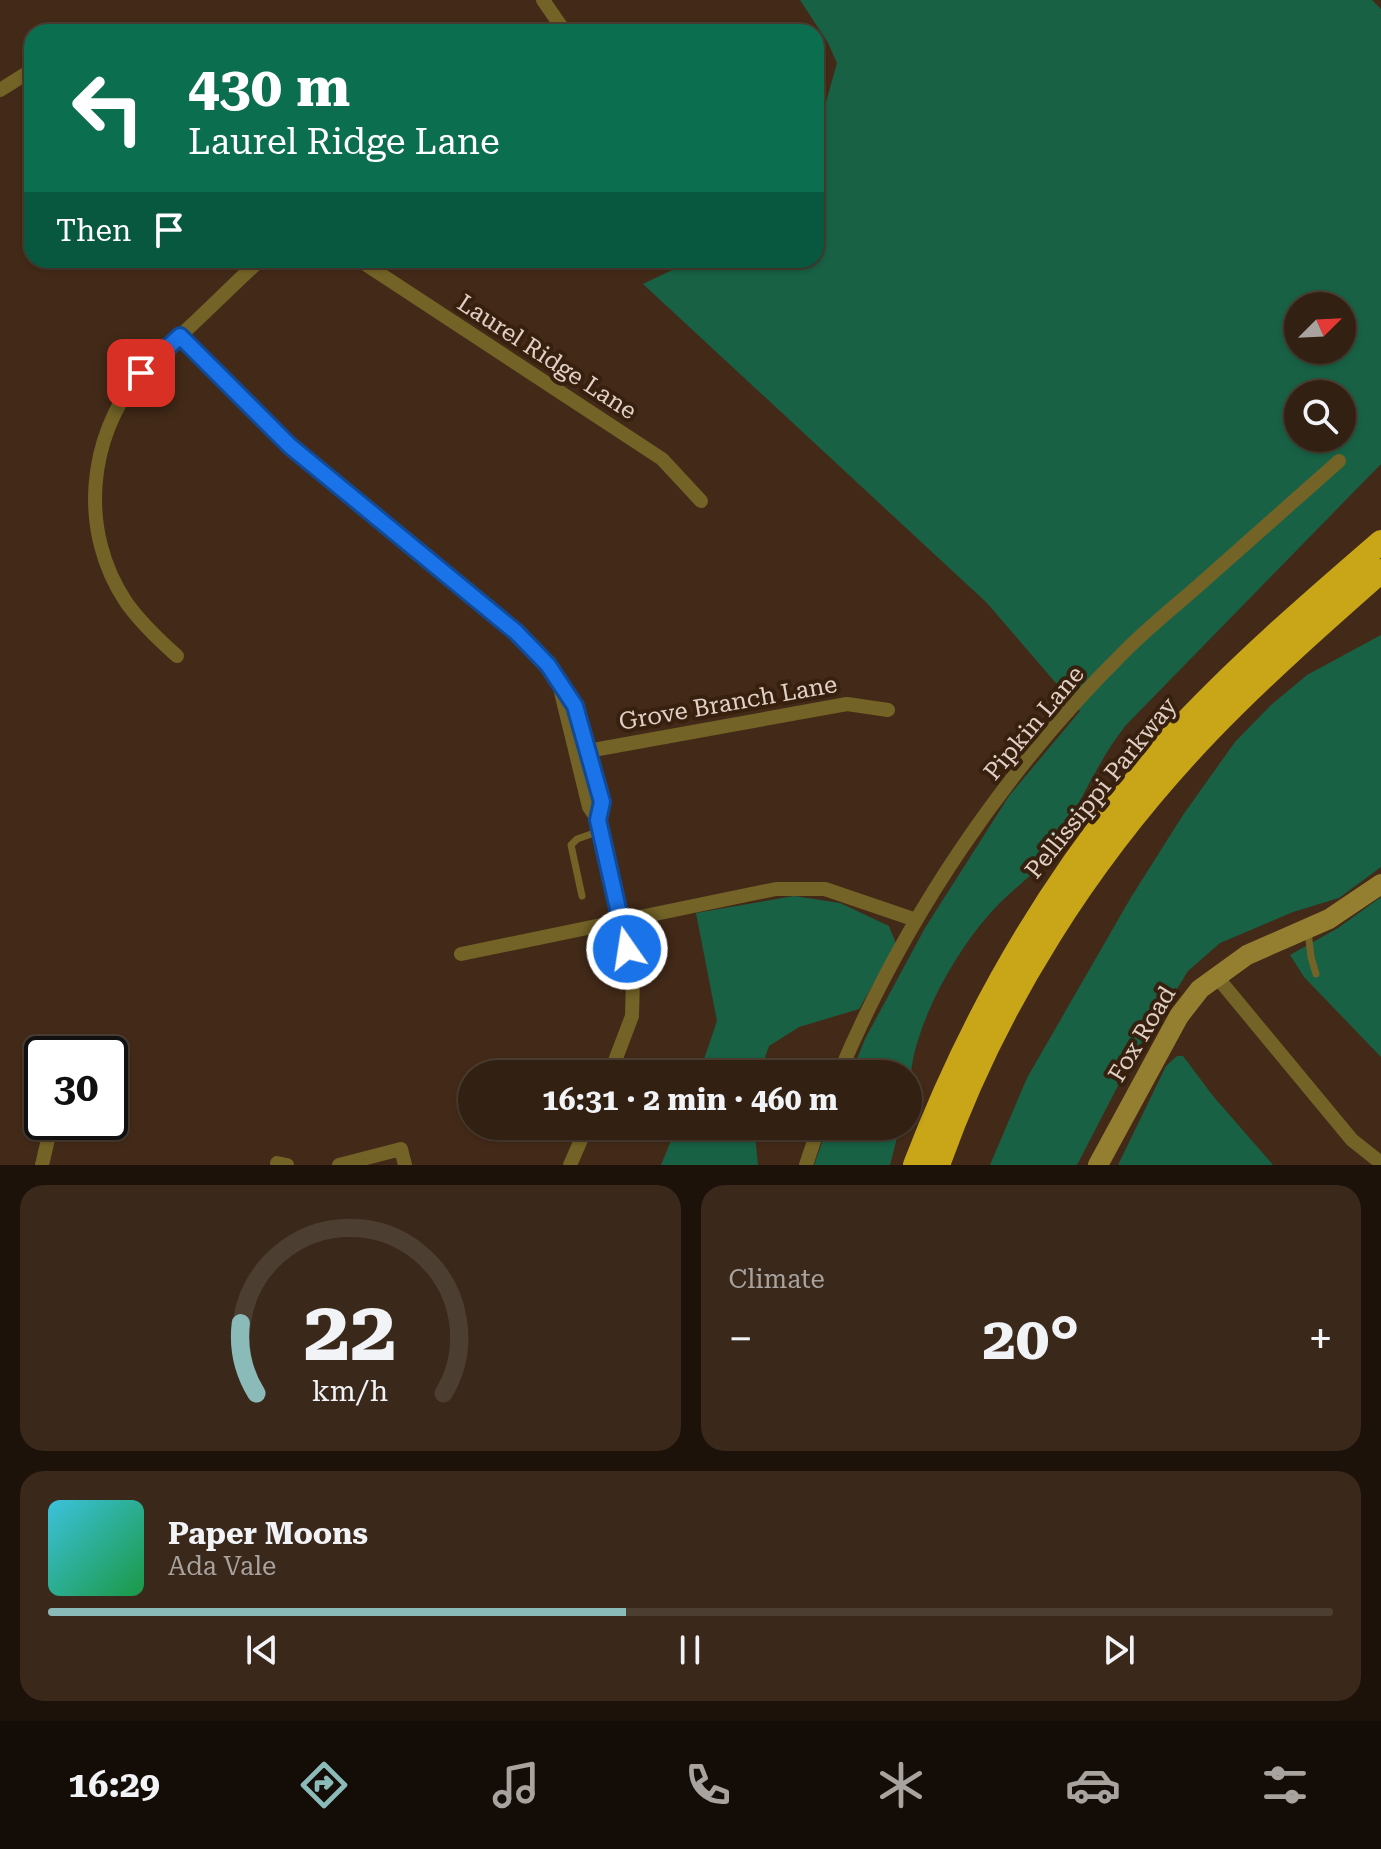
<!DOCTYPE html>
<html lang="en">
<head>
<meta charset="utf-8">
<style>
	:root { --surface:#322012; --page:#3a281b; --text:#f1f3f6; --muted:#a8a39f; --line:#4d3e32; --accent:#8bbbb9 }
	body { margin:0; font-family:"Roboto Serif",serif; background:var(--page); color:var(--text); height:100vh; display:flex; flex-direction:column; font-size:30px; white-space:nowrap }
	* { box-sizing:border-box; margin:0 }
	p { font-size:26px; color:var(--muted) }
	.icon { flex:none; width:44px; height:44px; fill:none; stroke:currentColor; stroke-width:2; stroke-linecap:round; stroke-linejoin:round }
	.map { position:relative; height:1165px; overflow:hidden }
	.panel { display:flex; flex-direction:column; gap:20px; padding:20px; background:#1c120a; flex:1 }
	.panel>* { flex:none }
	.hud { position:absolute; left:24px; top:24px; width:800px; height:244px; border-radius:24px; box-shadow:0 2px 6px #0004,0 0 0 2px var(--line); background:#0b6e4f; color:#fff; overflow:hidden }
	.needle { width:52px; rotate:66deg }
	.tools { position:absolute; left:1284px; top:292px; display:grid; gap:16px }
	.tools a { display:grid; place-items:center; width:72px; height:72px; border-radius:50%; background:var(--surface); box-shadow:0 2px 6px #0004,0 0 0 2px var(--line); font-size:40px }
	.speed { position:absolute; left:24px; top:1036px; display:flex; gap:16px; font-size:40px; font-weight:700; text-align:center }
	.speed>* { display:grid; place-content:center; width:104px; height:104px; border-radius:50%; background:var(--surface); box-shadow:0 2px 6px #0004,0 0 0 2px var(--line); line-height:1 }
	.speed .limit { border:4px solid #111; border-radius:12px; background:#fff; color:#111 }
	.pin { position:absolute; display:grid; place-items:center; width:68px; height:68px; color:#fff; margin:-34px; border-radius:16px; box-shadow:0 4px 12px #0006 }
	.me { position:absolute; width:88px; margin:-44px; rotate:347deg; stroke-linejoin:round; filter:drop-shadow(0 0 6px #0008) }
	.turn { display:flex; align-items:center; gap:28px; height:168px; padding:0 32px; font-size:36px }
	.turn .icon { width:104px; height:104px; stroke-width:2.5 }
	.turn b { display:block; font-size:56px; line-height:68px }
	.then { display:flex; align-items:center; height:76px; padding:0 32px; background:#0003; gap:16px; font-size:30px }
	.big { font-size:60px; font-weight:700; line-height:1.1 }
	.panel .card { flex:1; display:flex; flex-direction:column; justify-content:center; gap:12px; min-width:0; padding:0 28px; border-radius:24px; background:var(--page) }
	.panel .dial { align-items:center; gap:0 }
	.dial svg { height:208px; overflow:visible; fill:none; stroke:var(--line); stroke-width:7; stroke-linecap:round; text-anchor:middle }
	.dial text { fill:var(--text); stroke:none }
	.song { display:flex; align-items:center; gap:24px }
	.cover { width:96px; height:96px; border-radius:12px; background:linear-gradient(135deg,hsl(190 70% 55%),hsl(140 70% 35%)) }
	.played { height:8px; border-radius:4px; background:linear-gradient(90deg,var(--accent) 45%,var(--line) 45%) }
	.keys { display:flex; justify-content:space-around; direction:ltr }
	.heat { display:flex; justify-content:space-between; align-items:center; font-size:44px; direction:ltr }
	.panel .tiles { flex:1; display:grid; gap:20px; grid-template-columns:1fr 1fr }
	.card:last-child { grid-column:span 2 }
	.trip { position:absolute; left:458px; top:1060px; width:464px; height:80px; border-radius:40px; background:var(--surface); box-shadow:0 2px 6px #0004,0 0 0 2px var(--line); font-weight:700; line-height:80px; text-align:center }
	.tabs { display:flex; height:128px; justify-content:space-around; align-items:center; background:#140d07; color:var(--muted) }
	.tabs .icon { width:56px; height:56px }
	.tabs .current { color:var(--accent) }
	.tabs b { font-size:36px; color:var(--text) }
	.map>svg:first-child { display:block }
	.green { fill:#186145; fill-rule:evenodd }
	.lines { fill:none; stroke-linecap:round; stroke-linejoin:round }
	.lane { stroke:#736326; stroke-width:7 }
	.street { stroke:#736326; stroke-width:14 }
	.secondary { stroke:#947f31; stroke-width:20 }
	.highway { stroke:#c8a617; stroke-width:24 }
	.route-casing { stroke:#114b97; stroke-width:20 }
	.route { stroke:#1a73e8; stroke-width:14 }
	.labels { text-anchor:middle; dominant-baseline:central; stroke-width:8; stroke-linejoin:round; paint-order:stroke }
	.street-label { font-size:24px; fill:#e1d0c6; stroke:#38200e }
</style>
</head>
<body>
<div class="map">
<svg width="1381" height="1165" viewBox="0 0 1381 1165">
	<rect width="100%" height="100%" fill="#432a18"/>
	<path class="green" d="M800,0H1372L1381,9V464L1126,725C1094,765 1077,814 1048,855C1033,876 1013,889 996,907C960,945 927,1003 914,1054C911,1068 910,1083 908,1097V1074H851L865,1039L925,928L1009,796L1080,711L987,603L643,284L693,260H816V125L822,116L837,63L828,43ZM1298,306H1342V350H1298ZM1298,394H1342V438H1298Z
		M1381,635V867L1339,898L1293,912L1220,943L1188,971L1123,1076L1077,1165H990L1027,1078L1130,899L1183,815L1235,742L1271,705L1307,675Z
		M794,896L840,903L889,926L896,944L859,1009L799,1027L769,1046L759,1074H699L717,1021L696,913Z
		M1381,897V1057L1304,977L1290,955L1338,928Z
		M1177,1056H1183L1213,1096L1273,1165H1118L1166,1066Z
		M677,1126H754L758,1165H661Z
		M828,1126H900L890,1165H814Z"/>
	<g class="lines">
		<path class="lane" d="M582,896L571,845L577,839L600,831
			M1308,931L1311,957L1316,974"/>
		<path class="street" d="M543,0L565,32
			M0,90L32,70
			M359,260L662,459L701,501
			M180,336L290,446L516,632L548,665L575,706L602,802L598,820
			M177,656C159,640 140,622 126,602C79,532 87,438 140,374C151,360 167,349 180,336C207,311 233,285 260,260
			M561,692L589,807L598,820L633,978L632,1016L610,1074
			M582,752L847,704L888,710
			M461,954L776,889H825L916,920
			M1217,977L1352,1140L1381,1163
			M839,1074C905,917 1005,769 1126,650C1149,627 1174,607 1198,586C1245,544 1292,503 1339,461
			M277,1163L287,1165
			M42,1165L52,1122
			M339,1165L401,1149L405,1165
			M570,1165L587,1126
			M806,1165L819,1126"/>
		<path class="secondary" d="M1098,1165L1179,1016L1200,989L1247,955L1329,919L1381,884"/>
		<path class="highway" d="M915,1165C967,1029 1036,905 1127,792C1141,775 1154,757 1169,740C1234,669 1308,605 1381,542
			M938,1165C995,1004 1090,855 1208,732C1263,675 1322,623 1381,571"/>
	</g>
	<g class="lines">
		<g class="route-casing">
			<path id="route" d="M141,373L180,336L290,446L516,632L548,665L575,706L602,802L598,820L627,949"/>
		</g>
		<use href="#route" class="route"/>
	</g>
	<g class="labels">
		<g class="street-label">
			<text transform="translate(547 357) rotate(33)">Laurel Ridge Lane</text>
			<text transform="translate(728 703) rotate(-10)">Grove Branch Lane</text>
			<text transform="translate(1034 723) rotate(-50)">Pipkin Lane</text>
			<text transform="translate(1101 788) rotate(-51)">Pellissippi Parkway</text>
			<text transform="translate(1142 1034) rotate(-59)">Fox Road</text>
		</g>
	</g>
</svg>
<div class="tools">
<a><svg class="needle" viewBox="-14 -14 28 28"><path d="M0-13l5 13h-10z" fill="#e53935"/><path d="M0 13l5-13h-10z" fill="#a8a39f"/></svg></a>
<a><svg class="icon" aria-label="search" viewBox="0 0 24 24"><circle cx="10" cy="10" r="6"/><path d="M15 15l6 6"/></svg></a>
</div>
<div class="speed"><div class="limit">30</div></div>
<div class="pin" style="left:141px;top:373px;background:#d93025"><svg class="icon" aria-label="arrive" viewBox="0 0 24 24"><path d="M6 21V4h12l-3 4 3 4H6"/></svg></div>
<svg class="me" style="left:627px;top:949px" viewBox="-20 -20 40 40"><circle r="17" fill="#1a73e8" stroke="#fff" stroke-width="3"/><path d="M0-11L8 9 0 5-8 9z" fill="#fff"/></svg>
<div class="trip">16:31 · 2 min · 460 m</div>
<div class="hud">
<div class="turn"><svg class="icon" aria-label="left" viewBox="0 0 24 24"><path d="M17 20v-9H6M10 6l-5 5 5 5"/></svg><div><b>430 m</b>Laurel Ridge Lane</div></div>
<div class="then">Then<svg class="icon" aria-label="arrive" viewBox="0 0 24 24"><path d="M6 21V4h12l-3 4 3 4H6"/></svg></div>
</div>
</div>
<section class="panel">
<div class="tiles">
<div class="card dial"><svg viewBox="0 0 100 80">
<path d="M14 69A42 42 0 1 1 86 69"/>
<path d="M14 69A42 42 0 0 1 8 42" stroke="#8bbbb9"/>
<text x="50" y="56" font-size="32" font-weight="700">22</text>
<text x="50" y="72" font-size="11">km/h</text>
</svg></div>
<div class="card"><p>Climate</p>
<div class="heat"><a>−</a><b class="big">20°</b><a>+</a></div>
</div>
<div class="card">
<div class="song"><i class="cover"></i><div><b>Paper Moons</b><p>Ada Vale</p></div></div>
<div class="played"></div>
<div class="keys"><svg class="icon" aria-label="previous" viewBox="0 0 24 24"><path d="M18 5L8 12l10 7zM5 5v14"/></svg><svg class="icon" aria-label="pause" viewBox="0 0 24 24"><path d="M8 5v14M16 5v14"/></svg><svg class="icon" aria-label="next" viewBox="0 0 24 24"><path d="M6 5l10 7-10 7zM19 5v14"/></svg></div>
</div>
</div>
</section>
<nav class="tabs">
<b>16:29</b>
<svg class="icon current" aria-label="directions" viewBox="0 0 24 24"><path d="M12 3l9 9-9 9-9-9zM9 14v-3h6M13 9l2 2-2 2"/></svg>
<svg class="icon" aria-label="music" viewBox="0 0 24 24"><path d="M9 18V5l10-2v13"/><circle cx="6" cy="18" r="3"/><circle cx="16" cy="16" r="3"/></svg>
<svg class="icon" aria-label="phone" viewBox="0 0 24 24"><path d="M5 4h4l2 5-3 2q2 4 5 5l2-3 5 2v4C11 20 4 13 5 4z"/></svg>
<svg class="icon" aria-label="climate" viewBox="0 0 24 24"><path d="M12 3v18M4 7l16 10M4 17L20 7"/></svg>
<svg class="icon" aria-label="car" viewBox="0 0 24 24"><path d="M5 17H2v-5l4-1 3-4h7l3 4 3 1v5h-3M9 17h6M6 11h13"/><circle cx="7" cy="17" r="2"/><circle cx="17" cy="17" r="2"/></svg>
<svg class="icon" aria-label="filters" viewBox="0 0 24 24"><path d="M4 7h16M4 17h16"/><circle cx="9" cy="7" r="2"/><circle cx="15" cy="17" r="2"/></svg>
</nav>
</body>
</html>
